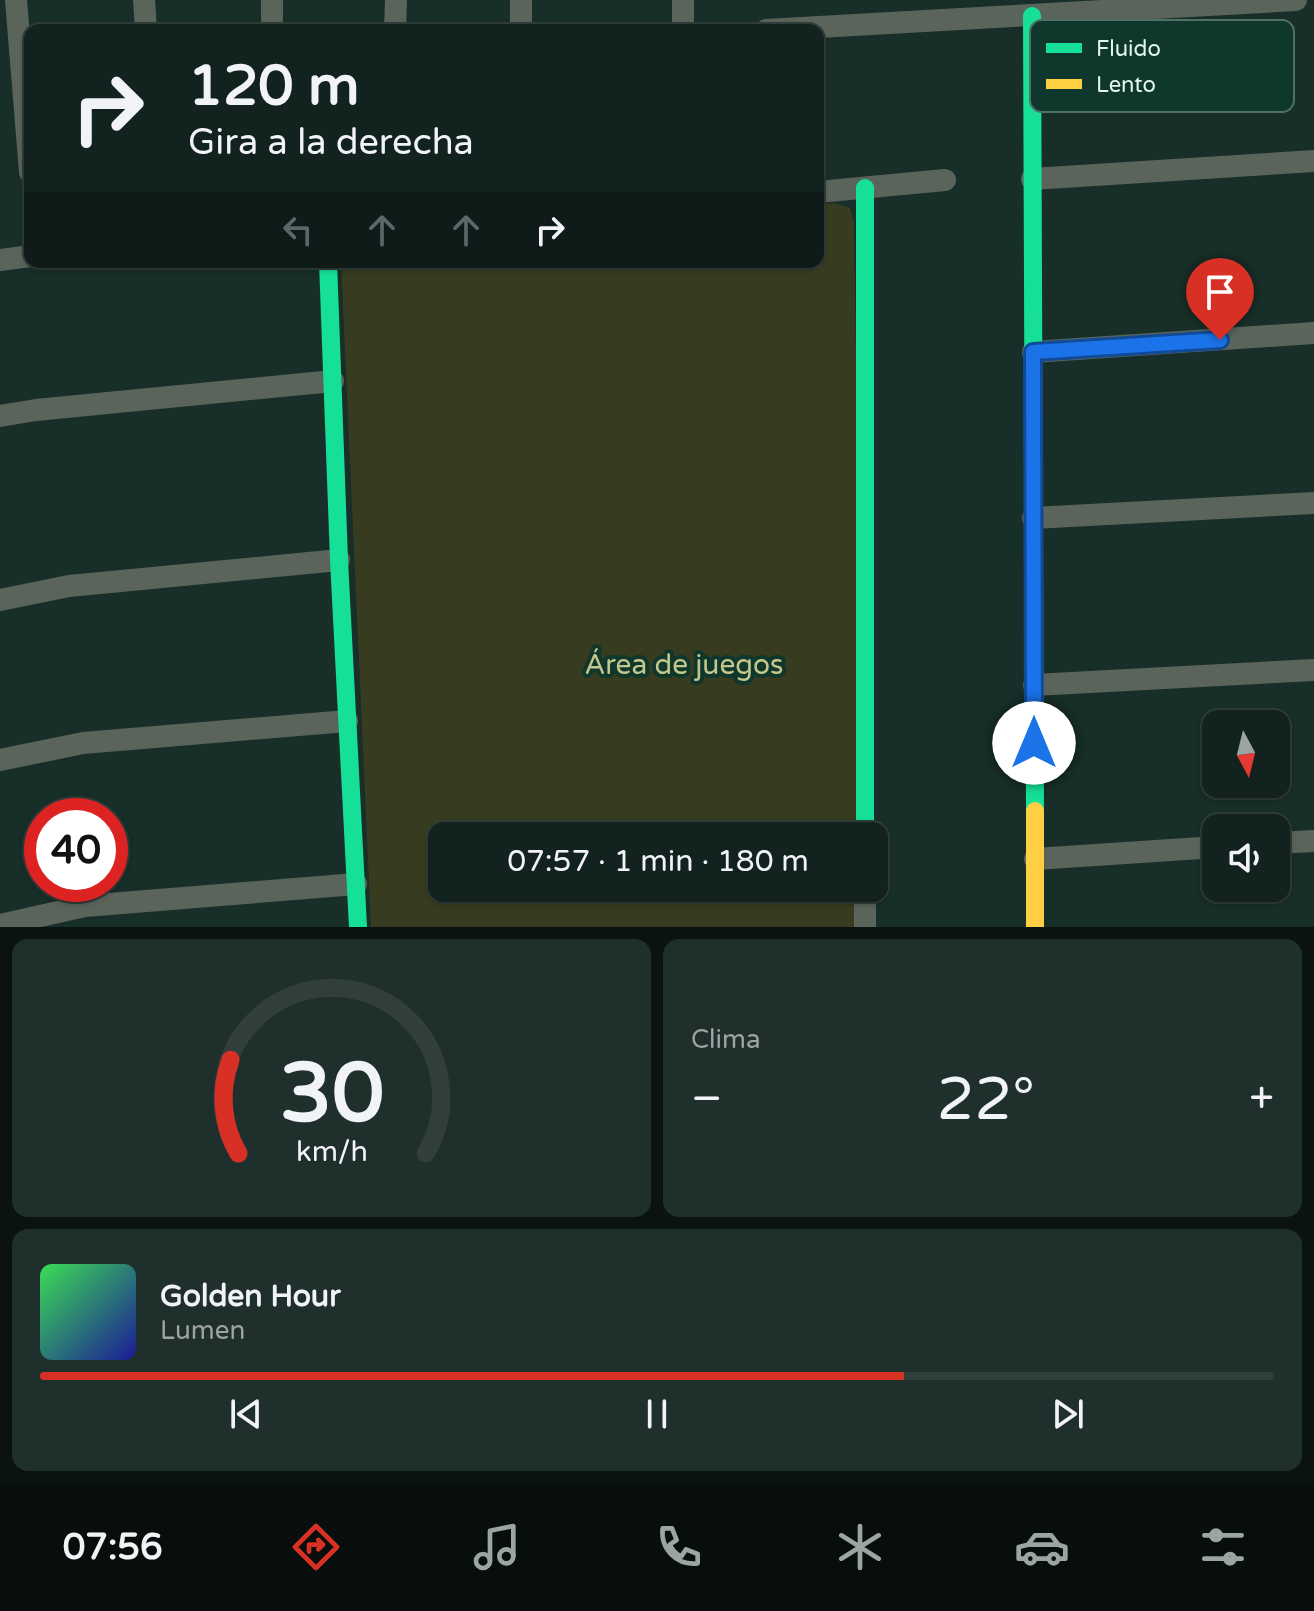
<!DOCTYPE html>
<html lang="es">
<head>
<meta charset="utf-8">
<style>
	:root { --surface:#12221e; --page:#1f2f2b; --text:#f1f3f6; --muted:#9ca4a4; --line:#313f3c; --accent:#d93025 }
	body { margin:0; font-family:"Varela Round",sans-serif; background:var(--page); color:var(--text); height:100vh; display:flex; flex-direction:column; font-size:30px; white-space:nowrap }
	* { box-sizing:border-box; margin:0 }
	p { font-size:26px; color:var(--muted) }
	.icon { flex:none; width:44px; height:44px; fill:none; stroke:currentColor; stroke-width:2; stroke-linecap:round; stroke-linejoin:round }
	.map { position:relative; height:927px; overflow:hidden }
	.side { display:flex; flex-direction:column; gap:12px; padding:12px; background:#0a1310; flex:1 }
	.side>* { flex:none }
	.banner { position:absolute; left:24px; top:24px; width:800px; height:244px; border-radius:16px; box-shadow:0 2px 6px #0004,0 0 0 2px var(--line); background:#12221e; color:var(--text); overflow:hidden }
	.needle { width:52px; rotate:173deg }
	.tools { position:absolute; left:1202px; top:710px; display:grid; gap:16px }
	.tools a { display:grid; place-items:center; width:88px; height:88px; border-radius:16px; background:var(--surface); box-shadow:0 2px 6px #0004,0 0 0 2px var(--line); font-size:40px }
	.speed { position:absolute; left:24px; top:798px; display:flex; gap:16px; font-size:40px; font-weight:700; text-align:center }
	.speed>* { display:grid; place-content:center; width:104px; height:104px; border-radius:50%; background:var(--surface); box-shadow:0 2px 6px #0004,0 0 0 2px var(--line); line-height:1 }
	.speed .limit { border:12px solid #d22; background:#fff; color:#111 }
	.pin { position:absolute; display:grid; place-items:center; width:68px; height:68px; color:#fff; margin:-82px -34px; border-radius:50% 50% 50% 0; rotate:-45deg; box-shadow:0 0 8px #0007 }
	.pin .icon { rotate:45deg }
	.me { position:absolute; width:88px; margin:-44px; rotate:0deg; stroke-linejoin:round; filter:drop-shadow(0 0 6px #0008) }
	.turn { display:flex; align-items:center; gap:28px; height:168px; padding:0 32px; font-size:36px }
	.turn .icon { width:104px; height:104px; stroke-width:2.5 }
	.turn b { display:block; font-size:56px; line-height:68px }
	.lanes { display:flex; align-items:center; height:76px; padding:0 32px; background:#0003; justify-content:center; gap:40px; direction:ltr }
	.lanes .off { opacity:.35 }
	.big { font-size:60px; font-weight:600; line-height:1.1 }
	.side .widget { flex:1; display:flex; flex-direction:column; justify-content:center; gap:12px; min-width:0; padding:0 28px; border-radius:16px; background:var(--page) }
	.side .dial { align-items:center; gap:0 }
	.dial svg { height:208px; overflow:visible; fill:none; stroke:var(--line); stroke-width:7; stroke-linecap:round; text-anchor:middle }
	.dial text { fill:var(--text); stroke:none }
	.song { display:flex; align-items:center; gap:24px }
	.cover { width:96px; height:96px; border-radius:12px; background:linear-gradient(135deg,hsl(130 70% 55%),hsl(240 70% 35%)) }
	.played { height:8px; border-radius:4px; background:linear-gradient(90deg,var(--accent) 70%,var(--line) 70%) }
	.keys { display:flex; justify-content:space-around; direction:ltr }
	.heat { display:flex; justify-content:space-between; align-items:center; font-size:44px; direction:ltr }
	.side .tiles { flex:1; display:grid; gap:12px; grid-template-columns:1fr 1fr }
	.widget:last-child { grid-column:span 2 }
	.trip { position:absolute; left:428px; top:822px; width:460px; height:80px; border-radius:16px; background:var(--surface); box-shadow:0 2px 6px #0004,0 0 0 2px var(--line); font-weight:600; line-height:80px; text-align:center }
	.dock { display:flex; height:128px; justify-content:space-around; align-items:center; background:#070e0c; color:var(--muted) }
	.dock .icon { width:56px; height:56px }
	.dock .current { color:var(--accent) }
	.dock b { font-size:36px; color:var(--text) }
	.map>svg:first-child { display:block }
	.green { fill:#373c21 }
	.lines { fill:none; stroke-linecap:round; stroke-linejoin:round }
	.street { stroke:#5a645b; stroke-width:22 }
	.fast { stroke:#16e098; stroke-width:18 }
	.slow { stroke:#ffcf43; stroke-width:18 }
	.route-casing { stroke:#114b97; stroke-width:20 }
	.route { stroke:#1a73e8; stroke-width:14 }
	.labels { text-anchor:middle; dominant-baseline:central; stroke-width:8; stroke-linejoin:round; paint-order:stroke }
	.park-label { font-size:28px; fill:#c4c78c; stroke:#0f372b }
	.key { fill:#0f372b; stroke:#4e7066; stroke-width:2 }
	.key-label { font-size:22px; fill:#e1f6ee }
</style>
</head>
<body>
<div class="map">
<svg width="1314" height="927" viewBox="0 0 1314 927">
	<rect width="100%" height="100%" fill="#182e28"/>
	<path class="green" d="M835,203L850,208L854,222L863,836H442V888H863L864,927H371L341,262H818V205Z"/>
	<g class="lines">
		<path class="street" d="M16,0L30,172
			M144,0L146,30
			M521,0V30
			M272,30V0
			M395,30L396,0
			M683,30V0
			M766,30L1296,0
			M1032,179L1314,161
			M818,192L945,180
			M0,260L30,256
			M1033,352L1314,333
			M0,416L36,410L333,381
			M1033,518L1314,503
			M0,600L69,586L339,560
			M1034,685L1314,670
			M0,760L83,743L347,721
			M1276,843L1314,841
			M1035,859L1216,847
			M865,888V927
			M0,925L85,906L356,884"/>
		<path class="fast" d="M1032,16L1035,811
			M865,188V836
			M328,262L339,560L358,927"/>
		<path class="slow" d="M1035,811V927"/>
	</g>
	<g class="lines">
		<g class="route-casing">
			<path id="route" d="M1034,743L1033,352L1220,340"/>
		</g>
		<use href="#route" class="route"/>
	</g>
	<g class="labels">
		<g class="park-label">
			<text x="684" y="665">Área de juegos</text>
		</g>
	</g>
	<rect x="1030" y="20" width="264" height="92" rx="12" class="key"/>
	<rect x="1046" y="43" width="36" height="10" fill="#16e098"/>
	<rect x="1046" y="79" width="36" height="10" fill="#ffcf43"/>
	<g class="key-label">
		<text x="1096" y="56">Fluido</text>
		<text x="1096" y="92">Lento</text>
	</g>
</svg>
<div class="tools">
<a><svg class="needle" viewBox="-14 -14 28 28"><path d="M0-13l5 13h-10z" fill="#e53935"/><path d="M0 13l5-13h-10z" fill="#9ca4a4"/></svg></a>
<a><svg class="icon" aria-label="sound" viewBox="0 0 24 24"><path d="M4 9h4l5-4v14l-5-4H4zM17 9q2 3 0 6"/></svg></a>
</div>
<div class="speed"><div class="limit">40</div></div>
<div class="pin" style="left:1220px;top:340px;background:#d93025"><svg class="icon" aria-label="arrive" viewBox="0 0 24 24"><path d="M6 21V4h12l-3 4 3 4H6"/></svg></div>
<svg class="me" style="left:1034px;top:743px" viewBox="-20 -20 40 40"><circle r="19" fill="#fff"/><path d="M0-13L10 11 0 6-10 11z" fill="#1a73e8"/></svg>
<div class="trip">07:57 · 1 min · 180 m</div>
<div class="banner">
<div class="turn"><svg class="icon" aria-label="right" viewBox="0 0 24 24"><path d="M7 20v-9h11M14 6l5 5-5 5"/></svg><div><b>120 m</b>Gira a la derecha</div></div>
<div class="lanes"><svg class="icon off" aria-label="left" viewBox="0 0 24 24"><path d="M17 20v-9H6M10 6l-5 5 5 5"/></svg><svg class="icon off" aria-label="ahead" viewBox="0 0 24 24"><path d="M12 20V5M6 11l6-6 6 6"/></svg><svg class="icon off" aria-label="ahead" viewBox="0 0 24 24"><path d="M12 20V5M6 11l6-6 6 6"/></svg><svg class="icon" aria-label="right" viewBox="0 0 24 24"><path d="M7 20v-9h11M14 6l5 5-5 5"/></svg></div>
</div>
</div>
<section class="side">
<div class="tiles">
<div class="widget dial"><svg viewBox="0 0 100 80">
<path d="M14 69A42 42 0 1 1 86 69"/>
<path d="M14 69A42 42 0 0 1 11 33" stroke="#d93025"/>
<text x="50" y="56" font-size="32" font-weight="700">30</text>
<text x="50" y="72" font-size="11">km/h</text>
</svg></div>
<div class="widget"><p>Clima</p>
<div class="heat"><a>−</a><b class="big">22°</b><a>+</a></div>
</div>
<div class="widget">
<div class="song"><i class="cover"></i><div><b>Golden Hour</b><p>Lumen</p></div></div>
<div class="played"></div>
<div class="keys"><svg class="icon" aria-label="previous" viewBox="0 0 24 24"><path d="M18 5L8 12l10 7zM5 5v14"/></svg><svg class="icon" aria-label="pause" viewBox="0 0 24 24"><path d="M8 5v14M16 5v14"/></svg><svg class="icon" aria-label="next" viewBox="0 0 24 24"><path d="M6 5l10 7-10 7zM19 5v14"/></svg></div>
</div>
</div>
</section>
<nav class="dock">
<b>07:56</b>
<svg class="icon current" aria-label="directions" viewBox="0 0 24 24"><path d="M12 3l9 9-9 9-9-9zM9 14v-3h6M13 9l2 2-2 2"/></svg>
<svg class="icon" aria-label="music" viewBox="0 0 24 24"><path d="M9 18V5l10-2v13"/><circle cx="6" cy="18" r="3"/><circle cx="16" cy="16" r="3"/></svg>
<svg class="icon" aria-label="phone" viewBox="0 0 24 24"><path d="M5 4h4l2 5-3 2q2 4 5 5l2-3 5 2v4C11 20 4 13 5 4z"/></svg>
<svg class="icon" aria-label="climate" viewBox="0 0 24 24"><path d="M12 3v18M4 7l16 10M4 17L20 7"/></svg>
<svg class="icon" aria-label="car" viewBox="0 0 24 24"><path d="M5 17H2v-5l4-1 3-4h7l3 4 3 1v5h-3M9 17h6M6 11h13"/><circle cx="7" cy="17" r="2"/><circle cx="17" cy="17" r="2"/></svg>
<svg class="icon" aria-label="filters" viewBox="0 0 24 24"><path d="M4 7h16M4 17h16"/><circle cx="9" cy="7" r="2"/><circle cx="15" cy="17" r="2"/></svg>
</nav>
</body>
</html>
